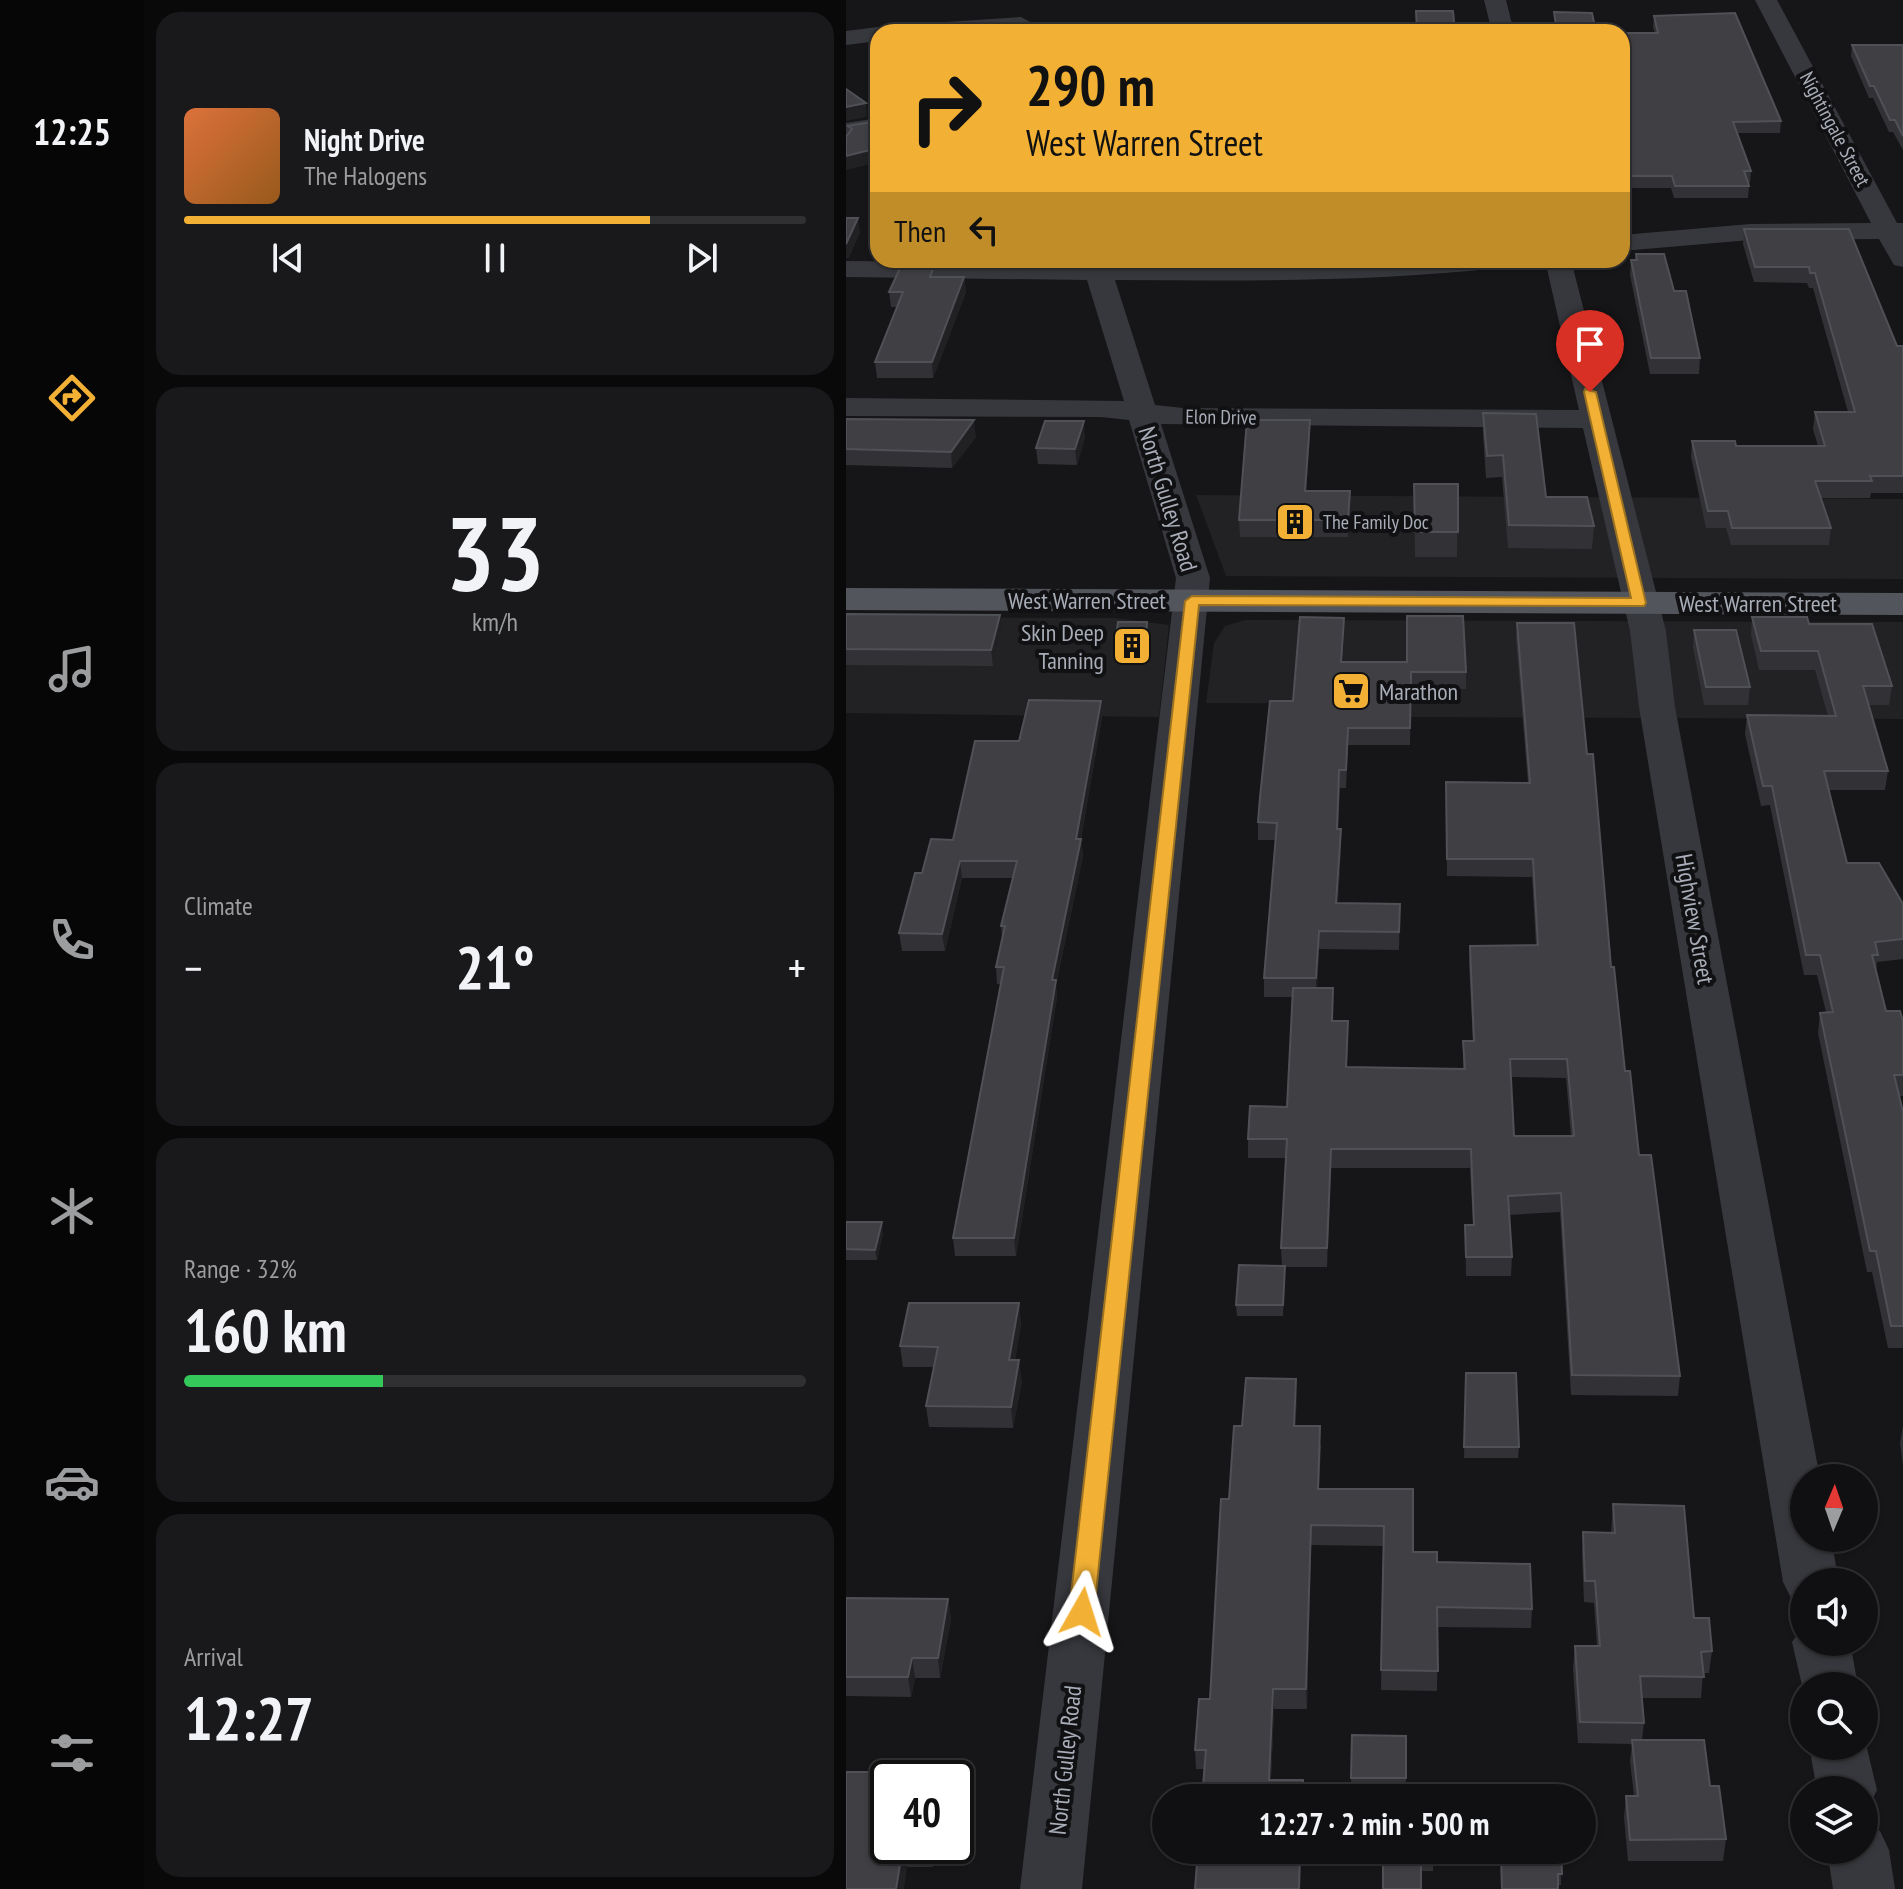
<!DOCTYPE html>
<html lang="en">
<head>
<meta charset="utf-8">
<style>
	:root { --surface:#101012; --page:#19191b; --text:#f1f3f6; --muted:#9c9d9f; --line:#303032; --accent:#f2b134 }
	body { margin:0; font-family:"PT Sans Narrow",sans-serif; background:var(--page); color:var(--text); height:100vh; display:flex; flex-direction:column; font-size:30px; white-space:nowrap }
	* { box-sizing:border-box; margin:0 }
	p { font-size:26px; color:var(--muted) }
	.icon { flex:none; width:44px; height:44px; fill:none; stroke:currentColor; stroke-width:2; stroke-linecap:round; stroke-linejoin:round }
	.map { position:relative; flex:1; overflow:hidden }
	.details { display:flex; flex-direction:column; gap:12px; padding:12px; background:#09090a; width:702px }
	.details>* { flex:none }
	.hud { position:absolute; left:24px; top:24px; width:760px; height:244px; border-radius:24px; box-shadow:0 2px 6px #0004,0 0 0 2px var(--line); background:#f2b134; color:#111; overflow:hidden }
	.needle { width:52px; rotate:2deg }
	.fabs { position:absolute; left:944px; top:1464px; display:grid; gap:16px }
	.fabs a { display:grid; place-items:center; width:88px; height:88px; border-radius:50%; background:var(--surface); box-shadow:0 2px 6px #0004,0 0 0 2px var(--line); font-size:40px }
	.speed { position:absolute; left:24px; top:1760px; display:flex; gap:16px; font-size:40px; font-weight:700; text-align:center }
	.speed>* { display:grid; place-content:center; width:104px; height:104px; border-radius:50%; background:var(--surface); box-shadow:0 2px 6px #0004,0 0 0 2px var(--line); line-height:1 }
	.speed .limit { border:4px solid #111; border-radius:12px; background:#fff; color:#111 }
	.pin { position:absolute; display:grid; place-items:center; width:68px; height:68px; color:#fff; margin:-82px -34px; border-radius:50% 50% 50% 0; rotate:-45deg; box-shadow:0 0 8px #0007 }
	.pin .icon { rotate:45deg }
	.me { position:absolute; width:88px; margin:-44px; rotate:6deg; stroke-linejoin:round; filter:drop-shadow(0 0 6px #0008) }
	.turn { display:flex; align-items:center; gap:28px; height:168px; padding:0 24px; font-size:36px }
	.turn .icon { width:104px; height:104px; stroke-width:2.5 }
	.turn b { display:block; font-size:56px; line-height:68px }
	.then { display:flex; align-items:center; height:76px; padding:0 24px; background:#0003; gap:16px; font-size:30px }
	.big { font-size:60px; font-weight:700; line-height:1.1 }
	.details .card { flex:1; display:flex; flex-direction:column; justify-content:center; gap:12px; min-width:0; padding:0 28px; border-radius:24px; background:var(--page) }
	.details .dial { align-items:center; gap:0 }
	.dial b { font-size:104px; line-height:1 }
	.song { display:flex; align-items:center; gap:24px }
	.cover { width:96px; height:96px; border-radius:12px; background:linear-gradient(135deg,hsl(20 70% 55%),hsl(30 70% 35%)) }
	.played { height:8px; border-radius:4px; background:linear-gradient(90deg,var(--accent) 75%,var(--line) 75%) }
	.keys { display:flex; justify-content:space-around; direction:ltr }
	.heat { display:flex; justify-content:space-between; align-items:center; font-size:44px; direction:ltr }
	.charge { height:12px; border-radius:6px; background:linear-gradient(90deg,#34c759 32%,var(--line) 0) }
	.trip { position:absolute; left:306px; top:1784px; width:444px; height:80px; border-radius:40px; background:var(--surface); box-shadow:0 2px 6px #0004,0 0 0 2px var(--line); font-weight:700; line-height:80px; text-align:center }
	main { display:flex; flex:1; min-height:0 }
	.dock { display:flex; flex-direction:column; width:144px; justify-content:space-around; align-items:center; background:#060607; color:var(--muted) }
	.dock .icon { width:56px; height:56px }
	.dock .on { color:var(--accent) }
	.dock b { font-size:36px; color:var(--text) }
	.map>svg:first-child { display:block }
	.built { fill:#222225 }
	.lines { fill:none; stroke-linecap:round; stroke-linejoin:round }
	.minor { fill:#37383d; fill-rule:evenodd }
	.major { fill:#53555c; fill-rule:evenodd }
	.wall { fill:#323236; fill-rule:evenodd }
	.shaded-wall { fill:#212124 }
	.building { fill:#3f3f44; stroke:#4f5156; stroke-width:2; fill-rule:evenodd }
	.route { fill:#f2b134; stroke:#9d7322; stroke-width:2 }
	.labels { text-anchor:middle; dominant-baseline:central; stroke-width:8; stroke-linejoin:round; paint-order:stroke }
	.far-street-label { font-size:20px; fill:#a8adb8; stroke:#111113 }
	.far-poi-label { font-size:20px; fill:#a8adb8; stroke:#111113; text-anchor:start }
	.street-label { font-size:24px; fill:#a8adb8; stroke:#111113 }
	.poi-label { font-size:24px; fill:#a8adb8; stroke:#111113; text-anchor:end }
</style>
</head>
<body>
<main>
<nav class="dock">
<b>12:25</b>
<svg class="icon on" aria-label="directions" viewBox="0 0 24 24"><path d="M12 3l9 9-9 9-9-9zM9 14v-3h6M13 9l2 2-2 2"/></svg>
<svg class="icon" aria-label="music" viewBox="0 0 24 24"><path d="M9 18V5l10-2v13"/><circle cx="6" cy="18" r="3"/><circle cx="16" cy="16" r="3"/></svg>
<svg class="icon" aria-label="phone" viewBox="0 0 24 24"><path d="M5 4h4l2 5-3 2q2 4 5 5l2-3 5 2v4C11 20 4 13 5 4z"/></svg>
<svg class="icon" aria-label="climate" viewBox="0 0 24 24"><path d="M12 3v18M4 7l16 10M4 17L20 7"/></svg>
<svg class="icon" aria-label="car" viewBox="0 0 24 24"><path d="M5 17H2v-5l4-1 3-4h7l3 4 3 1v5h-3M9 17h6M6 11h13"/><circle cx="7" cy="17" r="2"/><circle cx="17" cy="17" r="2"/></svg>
<svg class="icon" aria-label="filters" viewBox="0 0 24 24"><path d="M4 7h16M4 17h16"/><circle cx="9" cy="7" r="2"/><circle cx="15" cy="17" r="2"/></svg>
</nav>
<section class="details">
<div class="card">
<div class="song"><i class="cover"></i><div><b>Night Drive</b><p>The Halogens</p></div></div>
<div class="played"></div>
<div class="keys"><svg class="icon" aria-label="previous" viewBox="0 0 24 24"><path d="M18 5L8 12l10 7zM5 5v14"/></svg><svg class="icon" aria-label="pause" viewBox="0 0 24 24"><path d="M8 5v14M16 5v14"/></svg><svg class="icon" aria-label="next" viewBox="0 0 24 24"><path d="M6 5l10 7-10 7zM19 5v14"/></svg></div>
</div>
<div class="card dial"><b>33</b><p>km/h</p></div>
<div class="card"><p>Climate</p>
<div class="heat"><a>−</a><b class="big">21°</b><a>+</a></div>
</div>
<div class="card"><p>Range · 32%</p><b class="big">160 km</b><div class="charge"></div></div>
<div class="card"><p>Arrival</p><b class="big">12:27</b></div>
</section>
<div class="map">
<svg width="1057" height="1889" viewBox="0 0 1057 1889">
	<rect width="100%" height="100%" fill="#161618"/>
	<path class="built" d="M350,495L1057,499V579L380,576Z
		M0,617L269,618L323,625L313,717L0,713Z
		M399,620L1057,622V719L562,717L561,704L360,703L368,643L379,626Z"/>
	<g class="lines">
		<path class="minor" d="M638,0H660L668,32H646Z
			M909,0H931L1051,223H1057V267L1048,265L1033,239L904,240L776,251V235L904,224L1025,223Z
			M175,17L186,23L183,28L141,32H43L54,25Z
			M32,27L42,32H32V41L0,45V31Z
			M32,118V132L0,137V123Z
			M236,260H262L264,264L466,266L579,260H665L662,266L652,268C524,282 397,281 269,280L309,405L337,408L733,410L699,260H725L820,631L829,707L974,1478H958V1538H985L993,1582H958V1602L945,1598L937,1582L793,707L784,631L737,428L315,424L364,578L236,1889H174L330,578L283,420L255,417L0,416V398L278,401L241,280L0,277V261L237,263Z
			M958,1625V1642H1004L1012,1686H958V1694L946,1642Z
			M1018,1736L1031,1790L1022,1808L1018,1810V1790H971L963,1746H1018Z
			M1018,1825L1034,1831L1043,1850L1049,1889H987L981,1850H1018Z"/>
		<path class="major" d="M0,588L1057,593V615L0,610Z"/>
	</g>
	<path class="wall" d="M808,16L935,121L934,133H892L905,171L904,183H902L903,186L902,198H828L825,188H776V33H809L807,27Z
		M1006,45H1057V150L1047,132H1043L1027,98H1023L1005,56Z
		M898,229H1003L1051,346H1057V493H1025L1024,498H975L985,528L983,545H885L880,528H860L845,457L846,441L890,446H972L967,429L969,412H1002L967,288H963L961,283L908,282L897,244Z
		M790,254L828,291L854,358L853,374H804L784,275L785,260H789Z
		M89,277H118L120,292L87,378H31L29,362L51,307H45L43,292Z
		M637,413L700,497L748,526L746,549L662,548L656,477L640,478L637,435Z
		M0,419L130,437L106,468L0,465Z
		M239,437L231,465L192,464L190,448Z
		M464,437L460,491H504L502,537H394L393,520Z
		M568,484H612L611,557H569Z
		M0,614L156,631L147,666L0,665Z
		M906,617L963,624L1046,686L1043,705H1022L1042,771L1039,790H983L1001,863L1057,904V959L1031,962L1030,972L1040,1011L1057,1021V1096H1053L1057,1112V1348H1042L1026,1272H1021L972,1033L974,1013L980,1012L971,975H958L924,805L915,806L899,734L901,715L982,716L969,670H913L905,635Z
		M498,618L496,662L620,672V689H565L564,745H502L500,788H494L492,829L495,847L492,903L554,904L553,950L473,949L471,988L487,1021L502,1039L501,1067L617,1069V1041H627L623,964L624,946L690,945L686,877L601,876L600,800L682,783L670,639L671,623L765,967L779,1071L793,1155L834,1376L832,1396L725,1395L714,1212L663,1215L666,1257L665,1276H620L619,1225H627L624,1168H485L481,1267H439L437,1316H391L390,1305L436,1266L435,1248L440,1158H402V1139L441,1107L446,997H418V978L430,840H412V822L447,701ZM665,1077L720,1078L725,1136H668Z
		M301,622L299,661H269L268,652Z
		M848,630L904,687L902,705H858L847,647Z
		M255,701L256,717L235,839L237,856L210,985L211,997L170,1256H109L107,1238L155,984H151L150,967L156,937L155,926L167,878H116L99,951H56L53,933L76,873L107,840L173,741Z
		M0,1222L37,1233L31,1260H0Z
		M173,1303L175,1324L169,1360L176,1381L167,1428L83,1427L80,1406L88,1367H57L54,1346Z
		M620,1373L673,1447L672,1458H618Z
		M451,1398L449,1426L475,1445L473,1489H567V1552L591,1562L686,1609L685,1628L592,1627L591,1691L535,1690L537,1546L465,1545L461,1709H428L425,1780L458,1798L358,1769H350L349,1750L364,1699L383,1499L396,1426Z
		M1057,1426V1466L1054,1443Z
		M767,1504L848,1618L866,1651L863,1673H857L855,1698H796L798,1723L796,1740L864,1786L880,1839L877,1861H782L778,1818L780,1796H788L784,1761L786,1744L732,1743L727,1668L729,1646H751L748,1603L738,1602L736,1553L737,1532L765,1533Z
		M0,1598L102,1599L105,1619L94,1678H69L65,1697L0,1696Z
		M506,1735L560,1736V1789H505Z
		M42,1846H90L87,1867H61Z
		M588,1850L587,1871H575L537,1889Z
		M654,1850H715V1885H712V1889H655Z"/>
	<path class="shaded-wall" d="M20,103L21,117L0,121V107Z
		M32,148V162L0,170V156Z
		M12,218L14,233L3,258H0V244Z
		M118,277L120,292L87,378L86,362Z
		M128,420L130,437L106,468L105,452Z
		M464,420V437L459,507V491Z
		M238,421L239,437L231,465L229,449Z
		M154,615L156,631L147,666L145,650Z
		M301,622L302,631L299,661V652Z
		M255,701L256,717L232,856L230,839Z
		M495,829V847L491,921L490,903Z
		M235,839L237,856L210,985L211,997L170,1256L168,1238L206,980Z
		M114,861L116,878L99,951L96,934Z
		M473,931V949L470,997V978Z
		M485,1149V1168L481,1267V1248Z
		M36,1222L37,1233L31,1260L29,1250Z
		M173,1303L175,1324L166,1381L163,1360Z
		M173,1360L176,1381L167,1428L165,1407Z
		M450,1379L451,1398L449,1445L448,1426Z
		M465,1525V1545L461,1709L460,1689Z
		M102,1599L105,1619L94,1678L92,1658Z
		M66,1658L69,1678L65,1697L62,1677Z
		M427,1689L428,1709L424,1798L423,1780Z
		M57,1846L61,1867L58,1889H50Z
		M83,1846H90L87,1867Z
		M454,1850H456L454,1889H453Z"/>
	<path class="building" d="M570,11H607L609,32H571Z
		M708,12L746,13L750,32H711Z
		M889,13L935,121L887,122L905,171H898L903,186H829L826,176H776V33H812L808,16Z
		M1006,45H1057V136L1049,120H1044L1028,86H1024Z
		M0,89L20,103L0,107Z
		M32,121V148L0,156V137L6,129L2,126Z
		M0,218H12L0,244Z
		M898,229H1003L1051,346H1057V476H1024L1026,481H969L985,528H886L882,511H862L846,441H889L890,446H979L969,412H1009L969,273H964L963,267H909Z
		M790,254H818L828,291H840L854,358H805L785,260H791Z
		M55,266H88L84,277H118L86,362H29L57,292H43Z
		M637,413L690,414L700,497H741L748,526L663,525L657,455L641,456Z
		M0,419L128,420L105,452L0,449Z
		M401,420H464L459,491H504L502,520H393Z
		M199,421H238L229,449L190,448Z
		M568,484H612V532H569Z
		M0,614L154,615L145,650L0,649Z
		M561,616H617L620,672H565L564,728H502L500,770H493L491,829H495L490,903L554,904L553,932L473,931L470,978H418L431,823L412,822L414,797L424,701H447L454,617L498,618L495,662H561Z
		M906,617H961L963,624H1026L1046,686H1017L1042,771H978L1001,863H1033L1057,904V939L1029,942L1032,955H1026L1040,1011H1054L1057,1021V1075H1048L1057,1112V1326H1045L1030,1251H1024L974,1013L987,1012L974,955H960L926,786H917L901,715L990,716L972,651H915Z
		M272,622H301L299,652H268Z
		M671,623H728L741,754H747L765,967H768L779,1071H784L793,1155H805L834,1376L726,1375L715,1193L662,1196L666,1257H620L619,1225H628L625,1149H485L481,1248H435L441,1139H402L404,1106L441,1107L447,988H487L486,1021H502L500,1067L619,1069L617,1041H628L624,946L692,945L687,859H601L600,782L684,783ZM664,1059H721L728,1136H668Z
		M848,630H890L904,687H860Z
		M183,700L255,701L230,839H235L206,980H210L168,1238H107L158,967H150L159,926H155L171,861H114L96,934L53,933L69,873H76L85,839L107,840L129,741H173Z
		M0,1222H36L29,1250L0,1249Z
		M393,1265L439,1266L437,1305H390Z
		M63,1303H173L163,1360H173L165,1407L80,1406L92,1347L54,1346Z
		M620,1373H670L673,1447H618Z
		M400,1378L450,1379L448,1426H474L472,1489H567V1552H591V1562L684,1564L686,1609L591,1607L592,1671L535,1670L538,1526L465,1525L460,1689H427L423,1780H457V1798H356L360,1750H349L353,1699H364L375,1499H383L388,1426H396Z
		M767,1504L838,1506L848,1618H863L866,1651L855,1652L858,1677L794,1676L798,1723L734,1722L729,1646H754L749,1581H739L737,1532L769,1533Z
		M0,1598L102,1599L92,1658H66L62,1677H0Z
		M506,1735L560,1736V1778H505Z
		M786,1740H858L864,1786H873L880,1839L784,1840L780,1796H792Z
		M0,1772H95L94,1778H42V1846H57L50,1889H0Z
		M352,1850H454L453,1889H349Z
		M537,1850H588V1860H575V1889H537Z
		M655,1850H715L716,1874H712V1889H656Z"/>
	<path class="route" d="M739,389L750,392L800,603L798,606L353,605L248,1612L244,1619L236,1622L227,1619L223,1612L339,601L346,596L785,598L738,392Z"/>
	<defs>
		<g id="building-square" transform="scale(2)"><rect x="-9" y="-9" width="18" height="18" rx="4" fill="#f2b134" stroke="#111113"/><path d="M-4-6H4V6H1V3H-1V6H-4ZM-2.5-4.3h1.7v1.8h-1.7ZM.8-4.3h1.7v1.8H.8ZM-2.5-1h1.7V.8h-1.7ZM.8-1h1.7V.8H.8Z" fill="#111"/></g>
		<g id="supermarket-square" transform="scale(2)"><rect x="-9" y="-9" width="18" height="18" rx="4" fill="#f2b134" stroke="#111113"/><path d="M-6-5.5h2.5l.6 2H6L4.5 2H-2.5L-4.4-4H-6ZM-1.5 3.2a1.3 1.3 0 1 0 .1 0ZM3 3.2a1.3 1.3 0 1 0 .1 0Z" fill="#111"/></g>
	</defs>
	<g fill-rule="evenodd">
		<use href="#building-square" x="449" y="522"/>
		<use href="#building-square" x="286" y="646"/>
		<use href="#supermarket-square" x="505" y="691"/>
	</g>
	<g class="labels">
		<g class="far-street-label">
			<text transform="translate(989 129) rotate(62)">Nightingale Street</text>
			<text transform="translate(375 417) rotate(1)">Elon Drive</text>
		</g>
		<g class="far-poi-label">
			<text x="477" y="522">The Family Doc</text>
		</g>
		<g class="street-label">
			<text transform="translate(322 499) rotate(73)">North Gulley Road</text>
			<text x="241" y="600">West Warren Street</text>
			<text x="912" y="603">West Warren Street</text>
			<text transform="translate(849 919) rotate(80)">Highview Street</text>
			<text transform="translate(219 1760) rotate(-84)">North Gulley Road</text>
		</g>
		<g class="poi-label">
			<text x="258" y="632">Skin Deep<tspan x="258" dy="28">Tanning</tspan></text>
			<text x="533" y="691" text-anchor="start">Marathon</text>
		</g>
	</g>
</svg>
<div class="fabs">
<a><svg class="needle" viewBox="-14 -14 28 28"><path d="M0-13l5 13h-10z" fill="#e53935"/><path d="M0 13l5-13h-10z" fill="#9c9d9f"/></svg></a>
<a><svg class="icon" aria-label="sound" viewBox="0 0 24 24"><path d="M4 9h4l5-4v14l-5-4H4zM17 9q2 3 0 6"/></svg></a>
<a><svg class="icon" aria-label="search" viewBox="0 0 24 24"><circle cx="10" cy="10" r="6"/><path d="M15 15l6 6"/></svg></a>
<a><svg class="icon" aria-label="layers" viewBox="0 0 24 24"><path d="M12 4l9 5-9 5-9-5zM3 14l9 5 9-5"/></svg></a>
</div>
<div class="speed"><div class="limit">40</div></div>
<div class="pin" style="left:744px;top:392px;background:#d93025"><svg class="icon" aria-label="arrive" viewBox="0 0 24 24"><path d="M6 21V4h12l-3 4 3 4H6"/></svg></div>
<svg class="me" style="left:236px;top:1612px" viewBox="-20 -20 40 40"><path d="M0-17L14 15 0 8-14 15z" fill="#f2b134" stroke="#fff" stroke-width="4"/></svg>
<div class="trip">12:27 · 2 min · 500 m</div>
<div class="hud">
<div class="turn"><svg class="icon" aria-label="right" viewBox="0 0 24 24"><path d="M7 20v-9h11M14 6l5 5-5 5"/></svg><div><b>290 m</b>West Warren Street</div></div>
<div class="then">Then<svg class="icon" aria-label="left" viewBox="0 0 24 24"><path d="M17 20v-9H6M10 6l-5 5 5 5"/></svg></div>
</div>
</div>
</main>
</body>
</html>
